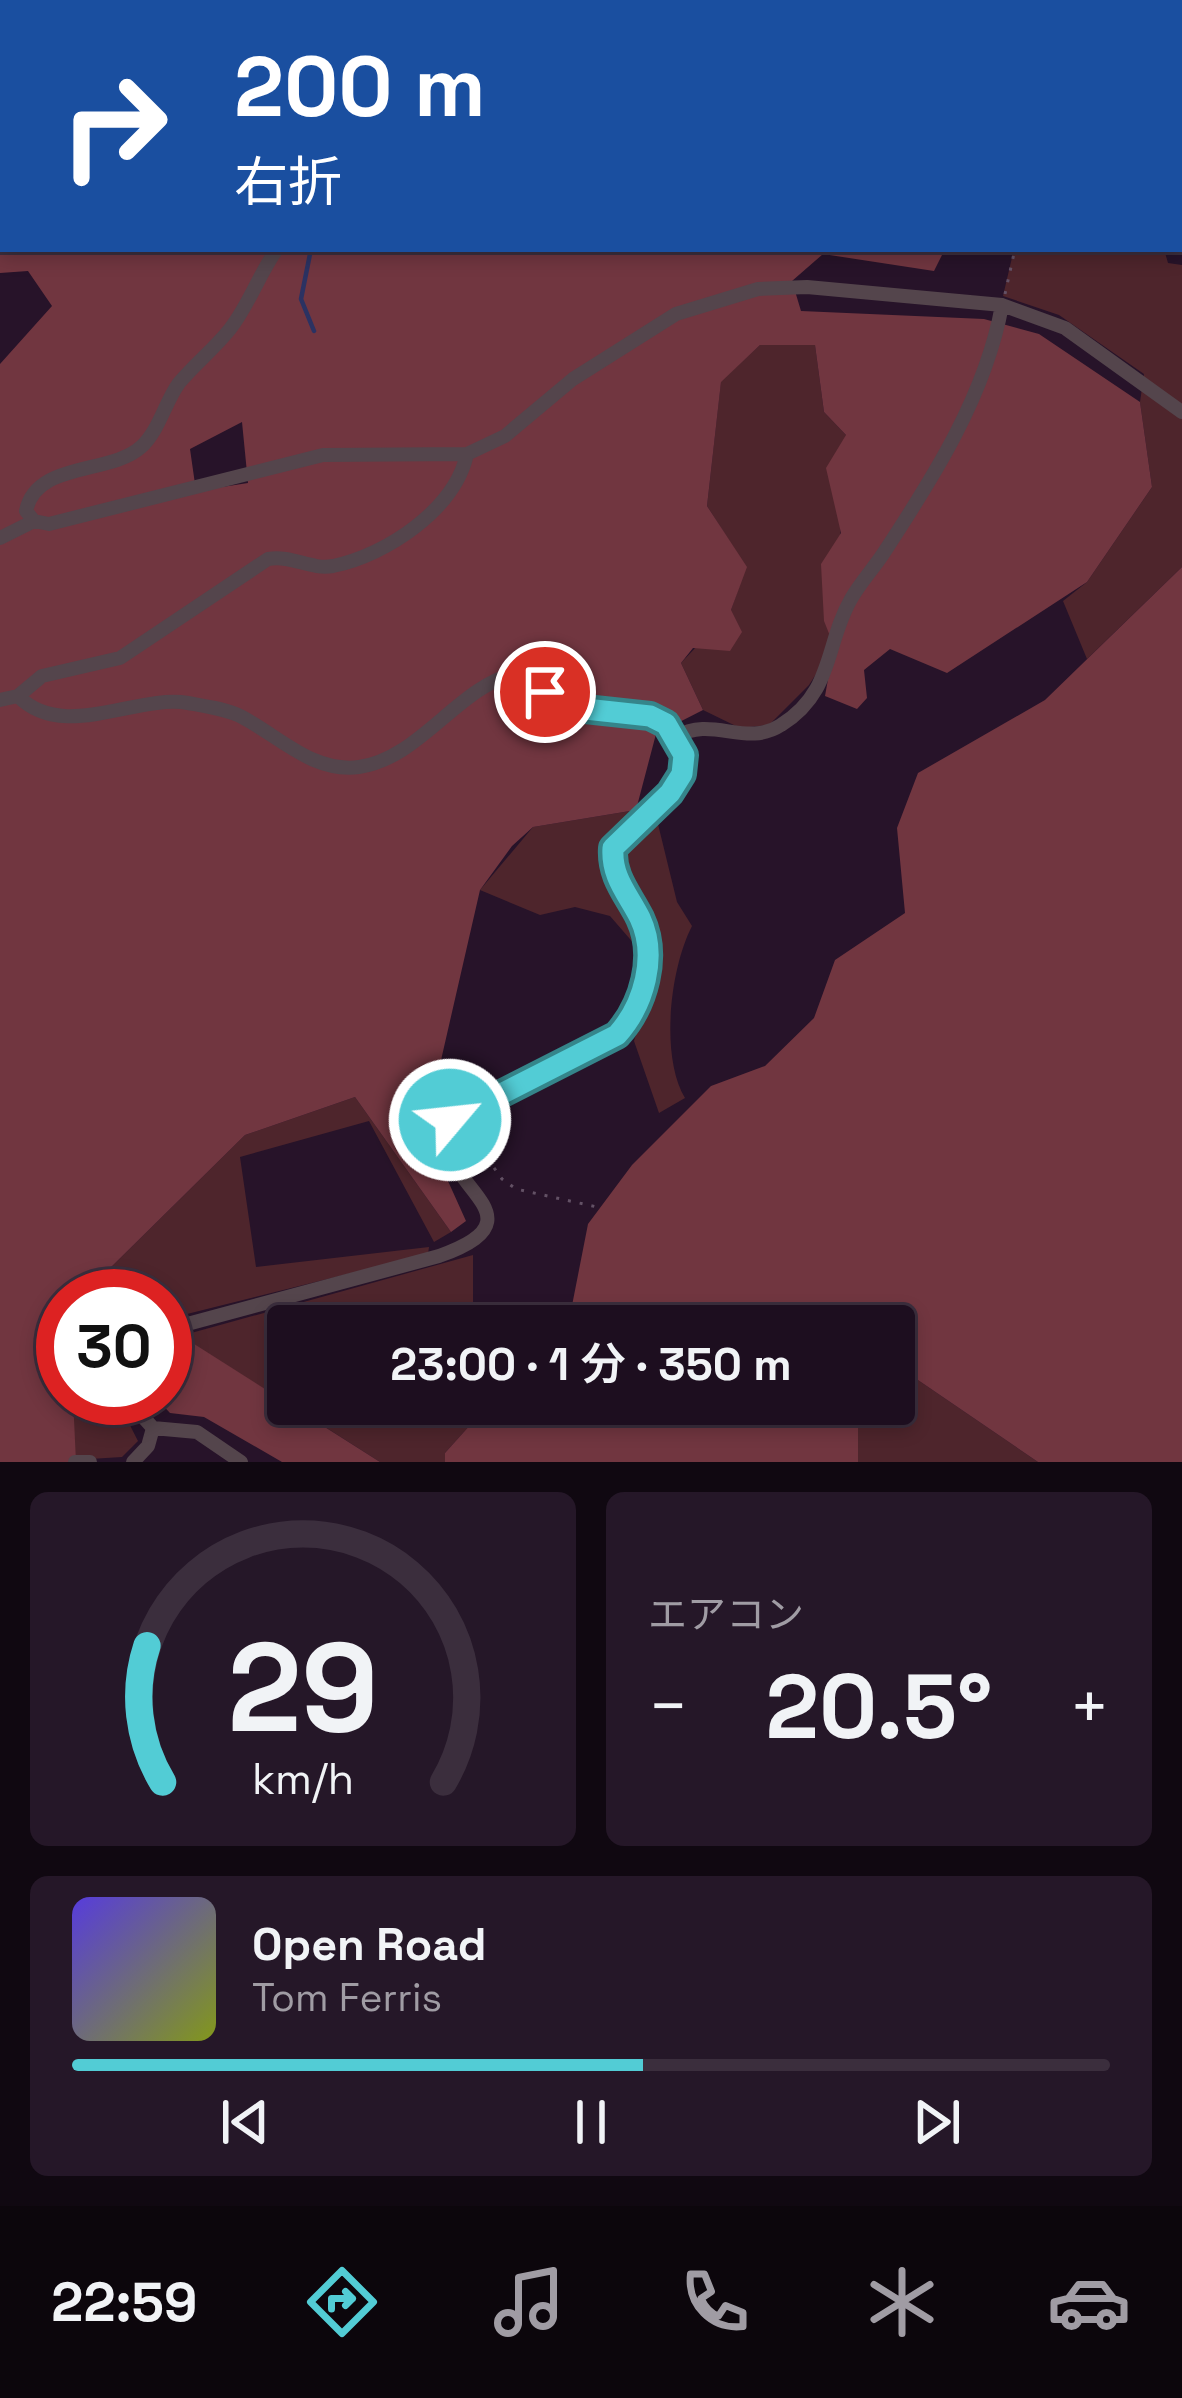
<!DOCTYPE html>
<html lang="ja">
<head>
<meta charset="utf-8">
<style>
	:root { --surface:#1d0e1f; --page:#251728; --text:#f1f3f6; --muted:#a09ca4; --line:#3b2e3d; --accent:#52ccd5 }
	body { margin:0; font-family:"Space Grotesk","Noto Sans JP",sans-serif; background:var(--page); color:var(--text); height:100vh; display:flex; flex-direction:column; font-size:45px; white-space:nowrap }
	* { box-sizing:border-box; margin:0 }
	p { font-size:39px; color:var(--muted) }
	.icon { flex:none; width:66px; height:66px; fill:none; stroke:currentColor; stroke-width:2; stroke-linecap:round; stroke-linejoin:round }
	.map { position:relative; height:1462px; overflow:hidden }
	.side { display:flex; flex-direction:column; gap:30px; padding:30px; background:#100811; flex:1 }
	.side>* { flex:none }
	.banner { position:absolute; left:0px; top:0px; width:1182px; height:252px; box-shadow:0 6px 18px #0003,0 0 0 3px var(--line); background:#1a4fa0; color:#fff; overflow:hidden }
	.speed { position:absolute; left:36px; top:1269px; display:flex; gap:24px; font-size:60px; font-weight:700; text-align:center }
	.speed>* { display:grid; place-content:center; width:156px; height:156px; border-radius:50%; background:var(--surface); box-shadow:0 6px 18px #0003,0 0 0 3px var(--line); line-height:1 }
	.speed .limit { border:18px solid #d22; background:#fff; color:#111 }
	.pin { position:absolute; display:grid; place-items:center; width:102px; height:102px; color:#fff; margin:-51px; border:6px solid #fff; border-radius:50%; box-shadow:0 3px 12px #0007 }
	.me { position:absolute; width:132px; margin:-66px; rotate:62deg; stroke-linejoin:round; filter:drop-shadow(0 0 9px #0008) }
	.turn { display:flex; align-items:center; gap:42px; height:252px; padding:0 36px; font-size:54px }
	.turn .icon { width:156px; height:156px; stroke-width:2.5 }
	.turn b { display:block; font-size:84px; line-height:102px }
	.big { font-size:90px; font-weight:600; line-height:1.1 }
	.side .card { flex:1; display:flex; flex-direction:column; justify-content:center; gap:18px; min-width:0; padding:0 42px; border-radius:18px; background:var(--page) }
	.side .dial { align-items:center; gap:0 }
	.dial svg { height:312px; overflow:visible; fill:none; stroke:var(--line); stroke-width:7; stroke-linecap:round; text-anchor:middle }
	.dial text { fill:var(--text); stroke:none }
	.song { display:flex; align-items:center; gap:36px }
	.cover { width:144px; height:144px; border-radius:18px; background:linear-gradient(135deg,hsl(250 70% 55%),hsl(70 70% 35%)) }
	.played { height:12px; border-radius:6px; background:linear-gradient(90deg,var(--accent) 55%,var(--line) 55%) }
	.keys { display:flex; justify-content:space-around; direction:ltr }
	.heat { display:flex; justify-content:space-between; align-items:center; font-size:66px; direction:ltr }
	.side .tiles { flex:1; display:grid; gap:30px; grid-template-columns:1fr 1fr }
	.card:last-child { grid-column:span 2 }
	.trip { position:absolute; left:267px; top:1305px; width:648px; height:120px; border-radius:12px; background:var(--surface); box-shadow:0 6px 18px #0003,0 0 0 3px var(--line); font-weight:600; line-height:120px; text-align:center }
	.tab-bar { display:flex; height:192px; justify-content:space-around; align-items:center; background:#0c060c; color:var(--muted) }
	.tab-bar .icon { width:84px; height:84px }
	.tab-bar .active { color:var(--accent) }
	.tab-bar b { font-size:54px; color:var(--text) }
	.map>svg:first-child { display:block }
	.green { fill:#4e252c }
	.forest { fill:#713640; fill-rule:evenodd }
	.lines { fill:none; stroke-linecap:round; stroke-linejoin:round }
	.stream { stroke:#2b3262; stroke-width:4.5 }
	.path { stroke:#635165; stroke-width:3; stroke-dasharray:3 9; stroke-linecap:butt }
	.minor { stroke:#54454c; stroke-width:14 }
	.route-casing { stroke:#35858a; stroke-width:30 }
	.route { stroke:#52ccd5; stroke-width:21 }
</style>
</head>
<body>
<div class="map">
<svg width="1182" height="1462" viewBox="0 0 1182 1462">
	<rect width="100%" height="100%" fill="#271329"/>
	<path class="green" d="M1014,249H1164L1168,263L1182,265V567L1087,659L1063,601L1087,582L1152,487L1140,402L1144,374L1059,315L1003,296Z
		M760,345H815L824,412L846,435L834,646L809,685L769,725L740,728L703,710L681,663L731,610L746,567L707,506L721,381Z
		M636,810L602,847C608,883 628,911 636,946L610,916L575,907L540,915L480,890L533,827Z
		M657,820L677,902L692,926C670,969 660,1056 685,1098L659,1113L634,1041L655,969L651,926L620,867L625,845Z
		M355,1097L451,1232L434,1242L369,1121L240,1157L256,1267L429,1247L428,1254L179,1316L165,1325V1296H93L99,1279L245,1135Z
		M473,1255V1309L484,1326H288V1404L191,1343L166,1340Z
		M894,1348L915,1378L1038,1462H858V1419L839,1404H894Z
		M73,1398H116L138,1441L122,1457L74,1460Z
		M289,1404H489L445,1453V1462H380Z"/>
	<path class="forest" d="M0,0H1182V176L1179,3H3V249H945L934,271L823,254L792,281L801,311L984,319L1039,334L1140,402L1152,487L1087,582L947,673L890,649L864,670L867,698L857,709L825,696L834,646L824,621L821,564L841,533L826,468L846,435L824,412L815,345H760L721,382L707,506L747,567L731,610L742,632L730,651L693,648L681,663L703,710L656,734L636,810L533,827L512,846L480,890L425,1130L466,1221L451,1232L355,1097L245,1135L99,1279L93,1296H63V1398H73L76,1462H0V364L52,306L28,271L0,273ZM242,422L248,483L196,491L190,449Z
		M1182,567V1462H1038L915,1378L894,1348V1326H568L588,1224L632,1165L711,1086L765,1066L814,1018L835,960L905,913L897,828L918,773L1045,700Z
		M165,1342H191L380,1462H282L204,1417L170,1413L156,1398H165Z
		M489,1404H839L858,1419V1462H445V1453Z"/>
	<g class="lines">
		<path class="stream" d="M373,3V0
			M917,3V0
			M311,249L301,299L314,331"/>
		<path class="path" d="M894,0L896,3
			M1083,0L1088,3
			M995,3L1001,0
			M1005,294L1015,249
			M466,1129L502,1179L516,1189L597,1207"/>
		<path class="minor" d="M79,3L81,0
			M0,115L3,111
			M34,521L26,511C36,461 110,475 141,447C159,431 165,402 179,383C195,364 215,348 230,329C249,305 259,274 277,249
			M0,538L34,521L49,524L323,455L467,454L505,436L573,379L676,314L758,289L807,287L1002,305L1065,328L1182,412
			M18,696C63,742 136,694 188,703C205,706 227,709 242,717C280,737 313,773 359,767C421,758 458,686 517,673L576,708L650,716L676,737L684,755L683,774L613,848C609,909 685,943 628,1023C592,1073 473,1082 445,1129C438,1188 548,1217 439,1256L180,1326L165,1336
			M0,700L18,696L42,676L120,658L268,559C293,555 310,570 333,566C387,555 455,509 467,454
			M676,737C712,715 746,748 781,725C834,692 825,644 851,599C860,583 873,569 883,554C933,478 986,395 1002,305
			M126,1398L153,1428L197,1432L241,1462
			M75,1462H90
			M133,1462L148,1446L153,1428"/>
	</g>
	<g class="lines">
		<g class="route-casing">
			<path id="route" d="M450,1120L617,1035C644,1005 658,956 640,918C628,894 611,877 613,848L670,793L682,774L684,755L666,724L650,716L576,708L545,692"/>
		</g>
		<use href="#route" class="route"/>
	</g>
</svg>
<div class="speed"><div class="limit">30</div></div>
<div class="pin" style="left:545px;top:692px;background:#d93025"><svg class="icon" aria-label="arrive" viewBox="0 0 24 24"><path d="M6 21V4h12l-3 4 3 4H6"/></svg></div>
<svg class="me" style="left:450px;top:1120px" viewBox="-20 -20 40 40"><circle r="17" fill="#52ccd5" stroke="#fff" stroke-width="3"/><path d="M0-11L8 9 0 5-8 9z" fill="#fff"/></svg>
<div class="trip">23:00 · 1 分 · 350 m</div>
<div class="banner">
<div class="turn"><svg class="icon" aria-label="right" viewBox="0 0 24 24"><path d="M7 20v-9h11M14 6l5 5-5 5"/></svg><div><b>200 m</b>右折</div></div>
</div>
</div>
<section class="side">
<div class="tiles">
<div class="card dial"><svg viewBox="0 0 100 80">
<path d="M14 69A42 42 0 1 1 86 69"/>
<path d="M14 69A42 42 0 0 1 10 34" stroke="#52ccd5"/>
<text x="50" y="56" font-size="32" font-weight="700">29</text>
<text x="50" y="72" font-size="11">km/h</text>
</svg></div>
<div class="card"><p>エアコン</p>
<div class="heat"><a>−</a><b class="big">20.5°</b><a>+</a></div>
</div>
<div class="card">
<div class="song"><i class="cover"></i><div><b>Open Road</b><p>Tom Ferris</p></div></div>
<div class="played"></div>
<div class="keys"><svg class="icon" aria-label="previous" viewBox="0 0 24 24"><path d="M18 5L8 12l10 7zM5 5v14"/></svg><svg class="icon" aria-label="pause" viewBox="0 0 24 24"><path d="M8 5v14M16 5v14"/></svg><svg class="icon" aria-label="next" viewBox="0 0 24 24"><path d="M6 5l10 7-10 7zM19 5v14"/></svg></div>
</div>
</div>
</section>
<nav class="tab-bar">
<b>22:59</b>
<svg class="icon active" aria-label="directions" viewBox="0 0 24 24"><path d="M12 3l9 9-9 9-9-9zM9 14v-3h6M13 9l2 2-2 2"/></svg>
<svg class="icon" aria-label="music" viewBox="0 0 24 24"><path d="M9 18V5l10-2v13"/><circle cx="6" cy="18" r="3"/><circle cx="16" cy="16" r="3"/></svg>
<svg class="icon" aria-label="phone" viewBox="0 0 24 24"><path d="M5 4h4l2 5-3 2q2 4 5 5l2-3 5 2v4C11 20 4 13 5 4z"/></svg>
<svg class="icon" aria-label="climate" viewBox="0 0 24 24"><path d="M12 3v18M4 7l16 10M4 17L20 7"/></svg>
<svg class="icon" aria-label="car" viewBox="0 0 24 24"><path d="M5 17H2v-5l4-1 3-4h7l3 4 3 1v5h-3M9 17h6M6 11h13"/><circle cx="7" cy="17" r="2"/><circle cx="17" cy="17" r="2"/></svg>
</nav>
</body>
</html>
